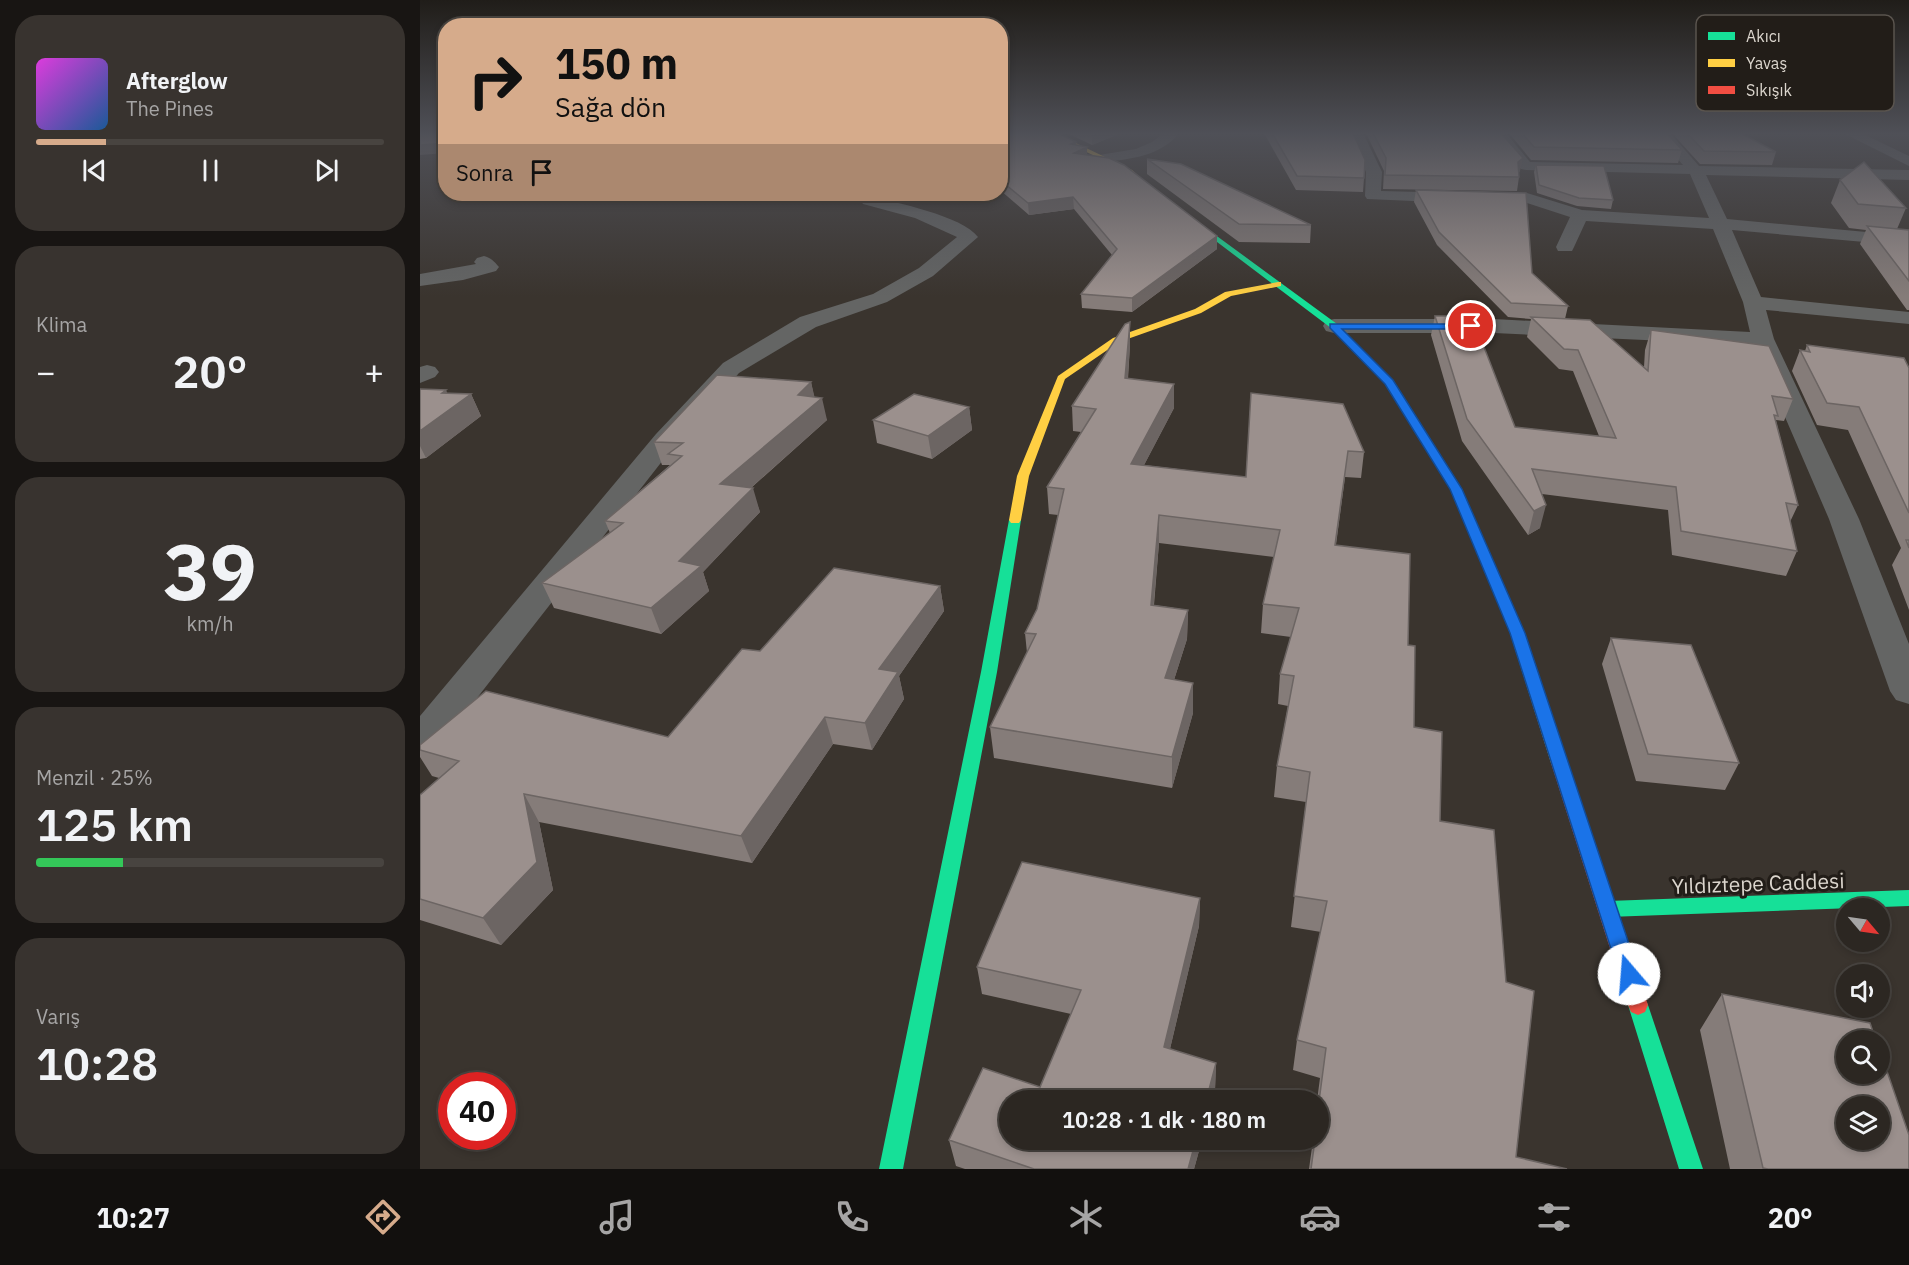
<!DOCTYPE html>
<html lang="tr">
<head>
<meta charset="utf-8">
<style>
	:root { --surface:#2c2722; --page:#38332f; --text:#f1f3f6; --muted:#a6a5a5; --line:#484440; --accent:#d6ab8b }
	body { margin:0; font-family:"IBM Plex Sans",sans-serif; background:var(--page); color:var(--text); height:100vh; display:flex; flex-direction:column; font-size:22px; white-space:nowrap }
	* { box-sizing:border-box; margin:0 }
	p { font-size:20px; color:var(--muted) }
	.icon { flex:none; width:33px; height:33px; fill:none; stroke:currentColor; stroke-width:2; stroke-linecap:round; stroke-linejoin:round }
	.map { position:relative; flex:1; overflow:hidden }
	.panel { display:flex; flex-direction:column; gap:15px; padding:15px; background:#181513; width:420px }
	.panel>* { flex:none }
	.banner { position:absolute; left:18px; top:18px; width:570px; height:183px; border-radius:24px; box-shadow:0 3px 9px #0003,0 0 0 2px var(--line); background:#d6ab8b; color:#111; overflow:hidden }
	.needle { width:39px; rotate:119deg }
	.tools { position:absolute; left:1416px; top:898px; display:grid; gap:12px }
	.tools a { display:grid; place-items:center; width:54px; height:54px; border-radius:50%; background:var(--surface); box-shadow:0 3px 9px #0003,0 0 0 2px var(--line); font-size:30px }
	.speed { position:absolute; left:18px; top:1072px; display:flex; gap:12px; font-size:30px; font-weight:700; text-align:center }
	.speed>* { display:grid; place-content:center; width:78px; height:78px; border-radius:50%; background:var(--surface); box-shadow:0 3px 9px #0003,0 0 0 2px var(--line); line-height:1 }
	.speed .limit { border:9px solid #d22; background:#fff; color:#111 }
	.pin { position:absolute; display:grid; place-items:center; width:51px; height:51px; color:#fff; margin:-26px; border:3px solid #fff; border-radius:50%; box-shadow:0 2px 6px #0007 }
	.me { position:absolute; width:66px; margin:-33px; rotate:342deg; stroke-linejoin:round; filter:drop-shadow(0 0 4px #0008) }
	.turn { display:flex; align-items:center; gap:21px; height:126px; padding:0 18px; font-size:27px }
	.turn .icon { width:78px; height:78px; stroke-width:2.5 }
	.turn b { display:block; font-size:42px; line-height:51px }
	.then { display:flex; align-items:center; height:57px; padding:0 18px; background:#0003; gap:12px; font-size:22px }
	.big { font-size:45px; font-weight:600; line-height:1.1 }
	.panel .card { flex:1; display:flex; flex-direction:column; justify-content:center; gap:9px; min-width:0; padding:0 21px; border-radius:24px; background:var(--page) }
	.panel .dial { align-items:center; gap:0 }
	.dial b { font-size:78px; line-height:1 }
	.song { display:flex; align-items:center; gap:18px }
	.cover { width:72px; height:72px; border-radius:9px; background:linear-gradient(135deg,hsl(300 70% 55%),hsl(210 70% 35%)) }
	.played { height:6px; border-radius:3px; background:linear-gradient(90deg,var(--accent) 20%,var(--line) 20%) }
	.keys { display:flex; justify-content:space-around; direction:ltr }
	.heat { display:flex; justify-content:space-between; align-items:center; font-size:33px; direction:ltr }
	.charge { height:9px; border-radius:4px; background:linear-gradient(90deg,#34c759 25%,var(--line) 0) }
	.trip { position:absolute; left:579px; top:1090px; width:330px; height:60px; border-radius:30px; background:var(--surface); box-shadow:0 3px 9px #0003,0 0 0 2px var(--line); font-weight:600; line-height:60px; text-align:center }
	.menu { display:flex; height:96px; justify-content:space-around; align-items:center; background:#12100e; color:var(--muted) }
	.menu .icon { width:42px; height:42px }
	.menu .active { color:var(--accent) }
	.menu b { font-size:27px; color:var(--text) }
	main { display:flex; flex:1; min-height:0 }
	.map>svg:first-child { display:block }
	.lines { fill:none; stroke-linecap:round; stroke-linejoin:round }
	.street { fill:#646564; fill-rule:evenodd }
	.fast { fill:#16e098; fill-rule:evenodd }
	.slow { fill:#ffcf43; fill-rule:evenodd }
	.jam { fill:#f24e42; fill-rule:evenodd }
	.wall { fill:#857c79 }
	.shaded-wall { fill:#6c6563 }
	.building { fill:#9b908d; stroke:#6c6563; stroke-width:1.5; fill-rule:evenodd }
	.route { fill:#1a73e8; stroke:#114b97; stroke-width:1.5 }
	.labels { text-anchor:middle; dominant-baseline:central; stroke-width:6; stroke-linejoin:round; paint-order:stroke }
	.near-street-label { font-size:21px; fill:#dbd5cd; stroke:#221d18 }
	.key { fill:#221d18; stroke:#5a544e; stroke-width:1.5 }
	.key-label { font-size:16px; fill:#dbd5cd }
</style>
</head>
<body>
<main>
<section class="panel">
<div class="card">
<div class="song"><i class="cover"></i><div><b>Afterglow</b><p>The Pines</p></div></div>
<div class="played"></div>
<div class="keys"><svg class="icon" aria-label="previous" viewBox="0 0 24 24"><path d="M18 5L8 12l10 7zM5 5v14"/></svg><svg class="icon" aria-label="pause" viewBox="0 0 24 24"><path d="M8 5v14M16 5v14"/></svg><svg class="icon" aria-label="next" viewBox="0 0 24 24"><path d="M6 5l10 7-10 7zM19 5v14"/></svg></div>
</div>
<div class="card"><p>Klima</p>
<div class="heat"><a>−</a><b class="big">20°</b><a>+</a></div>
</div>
<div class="card dial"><b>39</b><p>km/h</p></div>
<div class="card"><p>Menzil · 25%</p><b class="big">125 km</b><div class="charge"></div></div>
<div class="card"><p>Varış</p><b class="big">10:28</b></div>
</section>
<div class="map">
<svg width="1489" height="1169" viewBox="0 0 1489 1169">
	<rect width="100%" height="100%" fill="#3a342e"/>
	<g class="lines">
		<path class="street" d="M744,133H759C741,156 711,159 684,162L677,158L679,155L716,149L732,142Z
			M929,133H943L962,172L961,191L1040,193L1048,198L1040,203L947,199L945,196L946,172Z
			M1072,133H1086L1110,162L1263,165L1235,133H1250L1279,166L1489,170V180L1286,175L1307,219L1489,236V246L1312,230L1341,297L1489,312V324L1346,310L1354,339L1439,519L1489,644V704L1476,700L1470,691L1409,519L1334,345L1074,333H914L906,331L903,326L906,321L914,319H1074L1330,332L1323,302L1293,229L1166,221L1154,247L1152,251H1138L1136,247L1150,217L1101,201L1099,198L1107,193L1162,210L1289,218L1270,174L1106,170L1101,169Z
			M1423,133H1441L1489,156V166Z
			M449,196C474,202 543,216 558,237L513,276L467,302L396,327L319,373L254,446L14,753L0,757V716L236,434L303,363L380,317L453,294L499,268L537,237L495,218L443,204L441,201Z
			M64,256C71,258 74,261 79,267L76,271L43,280L0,286V274L56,264L54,262L57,258Z
			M7,365L15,367L19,372L15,377L0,383V367Z"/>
		<path class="fast" d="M760,212H764L917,324L973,380L1042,489L1070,554L1069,557H1059L1058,554L1030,489L965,384L911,328L760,214Z
			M595,516L601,520L577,672L483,1169H459L561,672L589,520Z
			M1489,890V906L1188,917L1181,915L1178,909L1181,903L1188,901Z
			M1218,995L1225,998L1228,1005L1283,1169H1259L1208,1005L1211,998Z"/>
		<path class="slow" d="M627,133H635L712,170L722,179L717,180L708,172Z
			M858,282H861V286L811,296L781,313L699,342L645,379L609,476L601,520L599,523H591L589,520L597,476L638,376L693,338L775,309L805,292Z
			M1064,550L1070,554L1104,633L1147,763L1145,767L1139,769L1133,767L1131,763L1090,633L1058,554Z"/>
		<path class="jam" d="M1139,757L1145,759L1147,763L1228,1005L1225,1012L1218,1015L1211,1012L1208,1005L1131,763L1133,759Z"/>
	</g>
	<path class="wall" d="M580,133L667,147V155L797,249L712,312L662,308L661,294L692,255L654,209L609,215L580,190Z
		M647,133H701L672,145Z
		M844,133H933L944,178L943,192L876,190Z
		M946,133H1081L1100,171L1099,172V177L1097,191L963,189L964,171Z
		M1089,133H1247L1262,150L1258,163L1111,160Z
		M1252,133H1321L1356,152L1352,165L1280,164Z
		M727,159L891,225L890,243L819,242L727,174Z
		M1116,165L1193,200L1191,209L1157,206L1117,193L1114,172Z
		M1420,180L1486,208L1477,229L1489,230V310H1487L1440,244L1446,230L1429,228L1411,203Z
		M996,190L1112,273L1148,306L1145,319L1224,367L1225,350L1231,330L1373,399L1364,421L1356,420V421L1378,505L1370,522L1377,551L1366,576L1252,555L1248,510L1122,494L1120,528L1108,535L1042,441L1011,335L1015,316L1095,427L1179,436L1153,371L1139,369L1107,337L1111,319L1088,317L1017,245L994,202Z
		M710,322V345L708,379L754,408L724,465L826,477L831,393L944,452L941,478L925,477L916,545L988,645L994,727L1020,821L1096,1157L1147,1169H889L893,1140H898V1101H897L900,1078L873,1070L877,1040L901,932L871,927L886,802L854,797L857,766L868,706L858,704L860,674L871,637L841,633L843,604L854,557L739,543L734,605L768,610L767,639L754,680L773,683V713L752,788L574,758L570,727L607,653L605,633L617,609L638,515L629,514L627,487L661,432L653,431L652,406Z
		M1387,345L1489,368V610L1472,565L1481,548L1428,430L1397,425L1372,371L1380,350L1385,351Z
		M391,382L394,397L407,420L331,488L340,512L283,572L289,591L241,634L134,608L122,583L190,533L185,521L250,465H242L234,442Z
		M0,389L27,393L51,394L61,416L6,458L0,459Z
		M549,407L552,430L512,459L457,443L453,420Z
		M520,586L524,611L479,676L484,699L452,750L413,744L332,863L119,822L133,890L81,945L0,920V795L19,778L12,776L0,757V750L248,737L340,651Z
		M1191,638L1319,763L1305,790L1216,781L1182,664Z
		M780,898L779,926L750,1049L796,1063L795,1090L590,1140H782L774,1169H545L536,1166L529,1140L620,1087L651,1014L562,994L557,967Z
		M1302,994L1489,1169H1310L1280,1030Z"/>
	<path class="shaded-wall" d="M677,133H701L672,145V135Z
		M656,142V152L667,147V158L654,163L651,144Z
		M26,143V153L0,155V145Z
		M1103,158L1100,171L1096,175L1098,162Z
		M653,197L654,209L609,215L608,203Z
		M797,236V249L712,312V298Z
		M710,322V345L706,403L705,378Z
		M391,382L396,403L402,398L407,420L308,508L300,484L378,395Z
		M754,384V408L711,490V464Z
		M26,390L34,407L51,394L61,416L6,458L0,446V431L22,393Z
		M549,407L552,430L512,459L508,436Z
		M333,488L340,512L283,572L289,591L241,634L231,608L259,561Z
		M1126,505L1120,528L1108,535L1114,511Z
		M739,515V543L731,634V605Z
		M520,586L524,611L479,676L484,699L452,750L445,723L459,669Z
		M768,610L767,639L745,708V678Z
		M773,683V713L752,788V757Z
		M405,717L413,744L332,863L321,836Z
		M104,794L119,822L133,890L81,945L63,918Z
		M780,898L779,926L744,1074V1047Z
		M796,1063L795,1090L792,1101H786Z
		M776,1140H782L774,1169H768Z"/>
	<path class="building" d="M0,133H26V143L0,145Z
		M580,133H638L656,142L651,144L667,147L654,153L689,158L704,165L797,236L712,298L661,294L697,249L653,197L608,203L580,180Z
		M852,133H933L945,160L944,178L877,176Z
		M953,133H1081L1103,158L1098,162L1099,177L965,175L966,158Z
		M1102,133H1247L1262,150L1114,147Z
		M1267,133H1321L1356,152L1284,151Z
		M727,159L761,164L891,225L819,224Z
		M1444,162L1486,208L1438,204L1420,180Z
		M1116,165L1184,166L1193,200L1159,198L1119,185Z
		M996,190L1106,193L1112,273L1148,306L1091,303L1019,232Z
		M1447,226L1489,230V281Z
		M1015,316H1052L1095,427L1196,438L1158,350L1144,349L1111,317L1170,320L1228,371L1231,330L1349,346L1373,399L1352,396L1358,416L1354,415L1378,505L1366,503L1377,551L1261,531L1256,487L1112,469L1126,505L1114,511L1047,419Z
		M710,322L705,378L754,384L711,464L826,477L831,393L923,404L944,452L928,451L915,545L990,554L988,645L995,646L994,727L1022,732L1020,821L1074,830L1086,982L1114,991L1096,1157L1147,1169H891L895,1140H898V1109L906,1048L877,1040L907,901L874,896L890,772L857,766L874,676L860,674L879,608L843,604L860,530L739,515L731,605L768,610L745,678L773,683L752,757L570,727L616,634L605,633L617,609L644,489L627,487L676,409L652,406L705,324Z
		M1387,345L1484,358L1489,368V513L1439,407L1407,403L1380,350L1390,352Z
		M297,375L391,382L378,395L402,398L300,484L333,488L259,561L281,566L231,608L122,583L203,523L185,521L262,456L248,454L263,443L234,442Z
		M0,389L26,390L22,393L51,394L0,431Z
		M494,394L549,407L508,436L453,420Z
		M1486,540H1489V548Z
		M414,568L520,586L459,669L478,672L445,723L405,717L321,836L104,794L117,862L63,918L0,899V795L39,761L0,750V745L66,691L248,737L322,649L340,651Z
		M1191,638L1271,645L1319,763L1228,754Z
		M602,862L780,898L744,1047L796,1063L786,1101H590V1140H776L768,1169H614L529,1140L563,1068L620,1087L661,990L557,967Z
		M1302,994L1450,1023L1456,1041H1426V1074H1460V1051L1489,1135V1169H1348L1343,1168ZM1426,1107H1460V1140H1426Z"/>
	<linearGradient id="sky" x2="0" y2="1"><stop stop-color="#201d19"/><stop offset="0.45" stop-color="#4f5057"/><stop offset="1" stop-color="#4f5057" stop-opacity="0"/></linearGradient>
	<rect width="1489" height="297" fill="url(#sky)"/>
	<path class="route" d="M910,324H1051L1056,326L1051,329H922L973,380L1042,489L1105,633L1219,974L1216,980L1209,983L1202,980L1199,974L1090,633L1030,489L965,384L910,328Z"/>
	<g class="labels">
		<g class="near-street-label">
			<text transform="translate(1338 883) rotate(-2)">Yıldıztepe Caddesi</text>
		</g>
	</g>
	<rect x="1276" y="15" width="198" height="96" rx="9" class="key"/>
	<rect x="1288" y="32" width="27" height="8" fill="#16e098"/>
	<rect x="1288" y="59" width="27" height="8" fill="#ffcf43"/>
	<rect x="1288" y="86" width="27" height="8" fill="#f24e42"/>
	<g class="key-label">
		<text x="1326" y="42">Akıcı</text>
		<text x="1326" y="69">Yavaş</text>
		<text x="1326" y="96">Sıkışık</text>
	</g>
</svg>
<div class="tools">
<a><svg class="needle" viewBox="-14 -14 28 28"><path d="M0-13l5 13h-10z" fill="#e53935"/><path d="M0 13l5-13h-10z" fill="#a6a5a5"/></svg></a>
<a><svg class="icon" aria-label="sound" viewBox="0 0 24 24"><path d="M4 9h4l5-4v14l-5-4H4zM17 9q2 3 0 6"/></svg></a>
<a><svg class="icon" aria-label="search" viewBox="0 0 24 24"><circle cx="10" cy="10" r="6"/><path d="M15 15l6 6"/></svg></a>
<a><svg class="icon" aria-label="layers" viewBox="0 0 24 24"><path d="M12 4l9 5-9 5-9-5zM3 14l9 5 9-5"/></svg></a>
</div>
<div class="speed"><div class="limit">40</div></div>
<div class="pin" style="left:1051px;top:326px;background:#d93025"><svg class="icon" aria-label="arrive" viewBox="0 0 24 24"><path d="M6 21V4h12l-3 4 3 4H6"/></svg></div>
<svg class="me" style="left:1209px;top:974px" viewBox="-20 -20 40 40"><circle r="19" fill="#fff"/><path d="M0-13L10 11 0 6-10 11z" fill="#1a73e8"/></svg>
<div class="trip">10:28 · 1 dk · 180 m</div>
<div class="banner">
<div class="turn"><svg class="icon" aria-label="right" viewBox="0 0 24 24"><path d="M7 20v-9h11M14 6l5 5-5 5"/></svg><div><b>150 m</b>Sağa dön</div></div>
<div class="then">Sonra<svg class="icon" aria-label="arrive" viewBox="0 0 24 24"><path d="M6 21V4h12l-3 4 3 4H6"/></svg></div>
</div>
</div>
</main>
<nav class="menu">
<b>10:27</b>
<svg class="icon active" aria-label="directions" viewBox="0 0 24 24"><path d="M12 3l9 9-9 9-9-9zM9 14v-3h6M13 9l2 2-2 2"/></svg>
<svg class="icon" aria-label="music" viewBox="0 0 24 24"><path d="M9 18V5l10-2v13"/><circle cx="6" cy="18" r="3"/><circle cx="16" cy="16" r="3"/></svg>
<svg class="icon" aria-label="phone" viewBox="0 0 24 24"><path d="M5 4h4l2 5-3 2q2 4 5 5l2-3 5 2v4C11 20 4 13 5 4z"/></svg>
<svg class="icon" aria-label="climate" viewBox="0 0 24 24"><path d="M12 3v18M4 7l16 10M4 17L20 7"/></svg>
<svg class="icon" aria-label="car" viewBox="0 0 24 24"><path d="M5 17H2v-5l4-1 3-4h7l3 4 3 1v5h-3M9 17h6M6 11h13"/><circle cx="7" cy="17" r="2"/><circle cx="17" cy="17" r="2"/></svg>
<svg class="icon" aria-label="filters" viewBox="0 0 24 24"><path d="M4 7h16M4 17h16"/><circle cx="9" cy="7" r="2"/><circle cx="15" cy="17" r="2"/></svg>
<b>20°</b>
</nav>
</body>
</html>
